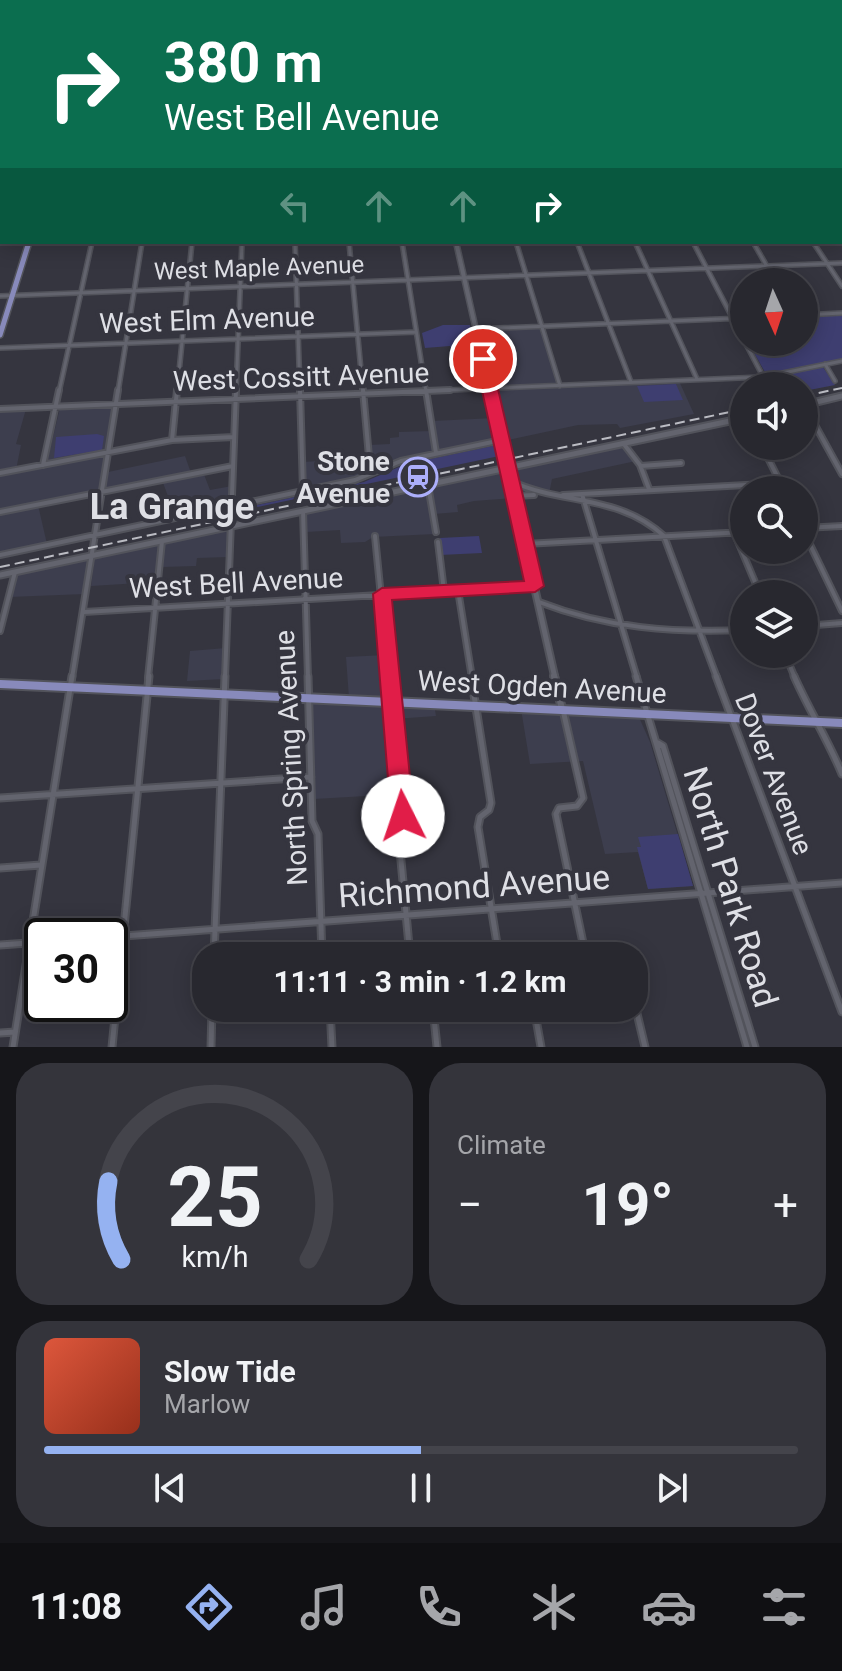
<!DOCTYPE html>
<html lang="en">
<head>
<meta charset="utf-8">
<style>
	:root { --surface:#28282f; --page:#34343b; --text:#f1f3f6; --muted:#a5a6aa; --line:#44444b; --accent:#95b2f1 }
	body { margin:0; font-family:Roboto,sans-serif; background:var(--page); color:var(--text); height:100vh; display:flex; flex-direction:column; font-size:30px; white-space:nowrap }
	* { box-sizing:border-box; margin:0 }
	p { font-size:26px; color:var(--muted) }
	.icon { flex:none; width:44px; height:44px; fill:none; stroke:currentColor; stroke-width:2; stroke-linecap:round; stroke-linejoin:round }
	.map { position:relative; height:1047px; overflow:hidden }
	.side { display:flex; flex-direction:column; gap:16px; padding:16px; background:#16161a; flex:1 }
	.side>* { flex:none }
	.guide { position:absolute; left:0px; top:0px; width:842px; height:244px; box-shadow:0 4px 20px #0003,0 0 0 2px var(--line); background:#0b6e4f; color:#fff; overflow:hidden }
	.needle { width:52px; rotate:177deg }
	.fabs { position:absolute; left:730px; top:268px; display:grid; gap:16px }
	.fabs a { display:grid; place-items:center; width:88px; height:88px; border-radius:50%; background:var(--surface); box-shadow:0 4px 20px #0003,0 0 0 2px var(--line); font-size:40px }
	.speed { position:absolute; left:24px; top:918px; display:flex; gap:16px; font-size:40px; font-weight:700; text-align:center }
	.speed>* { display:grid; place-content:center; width:104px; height:104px; border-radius:50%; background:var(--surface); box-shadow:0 4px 20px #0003,0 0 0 2px var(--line); line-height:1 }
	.speed .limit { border:4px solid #111; border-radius:12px; background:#fff; color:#111 }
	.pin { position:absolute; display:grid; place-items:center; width:68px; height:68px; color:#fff; margin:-34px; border:4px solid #fff; border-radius:50%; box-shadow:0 2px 8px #0007 }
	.me { position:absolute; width:88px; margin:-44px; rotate:356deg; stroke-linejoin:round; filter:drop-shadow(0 0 6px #0008) }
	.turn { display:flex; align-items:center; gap:28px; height:168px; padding:0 32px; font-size:36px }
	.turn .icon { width:104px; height:104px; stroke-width:2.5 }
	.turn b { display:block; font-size:56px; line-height:68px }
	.lanes { display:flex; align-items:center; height:76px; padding:0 32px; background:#0003; justify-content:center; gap:40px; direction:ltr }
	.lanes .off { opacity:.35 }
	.big { font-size:60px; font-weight:700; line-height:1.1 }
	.side .tile { flex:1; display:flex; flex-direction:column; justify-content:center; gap:12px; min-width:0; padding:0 28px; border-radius:32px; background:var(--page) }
	.side .dial { align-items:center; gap:0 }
	.dial svg { height:208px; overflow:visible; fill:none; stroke:var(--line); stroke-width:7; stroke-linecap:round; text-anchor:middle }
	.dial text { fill:var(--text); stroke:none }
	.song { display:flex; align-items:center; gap:24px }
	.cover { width:96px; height:96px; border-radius:12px; background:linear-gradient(135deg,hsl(10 70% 55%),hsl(10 70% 35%)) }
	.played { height:8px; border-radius:4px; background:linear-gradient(90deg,var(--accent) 50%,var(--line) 50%) }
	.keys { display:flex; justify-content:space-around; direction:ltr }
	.heat { display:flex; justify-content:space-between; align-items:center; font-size:44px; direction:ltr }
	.side .tiles { flex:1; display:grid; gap:16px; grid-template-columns:1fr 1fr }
	.tile:last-child { grid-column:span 2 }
	.trip { position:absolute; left:192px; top:942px; width:456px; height:80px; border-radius:32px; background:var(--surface); box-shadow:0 4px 20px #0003,0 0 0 2px var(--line); font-weight:700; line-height:80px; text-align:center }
	.tab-bar { display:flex; height:128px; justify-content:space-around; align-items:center; background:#101013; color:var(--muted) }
	.tab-bar .icon { width:56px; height:56px }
	.tab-bar .on { color:var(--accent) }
	.tab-bar b { font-size:36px; color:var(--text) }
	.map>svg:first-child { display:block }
	.built { fill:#3d3e4e }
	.green { fill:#3e3e70 }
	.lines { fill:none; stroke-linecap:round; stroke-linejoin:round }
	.minor-far3-casing { stroke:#52535b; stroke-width:4 }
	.minor-far2-casing { stroke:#52535b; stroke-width:6 }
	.minor-far1-casing { stroke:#52535b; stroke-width:8 }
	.minor-casing { stroke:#52535b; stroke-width:9 }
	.tertiary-far2-casing { stroke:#52535b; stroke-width:7 }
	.tertiary-far1-casing { stroke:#52535b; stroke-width:9 }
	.tertiary-casing { stroke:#52535b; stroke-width:10 }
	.secondary-casing { stroke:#52535b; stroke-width:5 }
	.primary-far1-casing { stroke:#52535b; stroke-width:8 }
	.primary-casing { stroke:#52535b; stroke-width:12 }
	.minor-far3 { stroke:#63646e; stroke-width:2 }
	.minor-far2 { stroke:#63646e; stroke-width:3 }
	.minor-far1 { stroke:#63646e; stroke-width:4 }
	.minor { stroke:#63646e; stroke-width:5 }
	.tertiary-far2 { stroke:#63646e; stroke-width:4 }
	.tertiary-far1 { stroke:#63646e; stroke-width:5 }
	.tertiary { stroke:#63646e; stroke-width:6 }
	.secondary { stroke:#63646e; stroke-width:3 }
	.primary-far1 { stroke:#888abb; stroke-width:5 }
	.primary { stroke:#888abb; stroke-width:8 }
	.rail { stroke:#bbbcc3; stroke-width:2; stroke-dasharray:10 5; stroke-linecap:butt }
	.route { fill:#e11d48; stroke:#92132f; stroke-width:2 }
	.labels { text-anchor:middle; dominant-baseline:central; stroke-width:8; stroke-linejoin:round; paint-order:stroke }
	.far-street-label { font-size:24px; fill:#dedfe5; stroke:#35353f }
	.street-label { font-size:28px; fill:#dedfe5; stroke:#35353f }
	.poi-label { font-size:28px; font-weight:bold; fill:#dedfe5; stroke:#35353f; text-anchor:end }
	.near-street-label { font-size:34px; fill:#dedfe5; stroke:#35353f }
	.district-label { font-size:36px; font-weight:bold; fill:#dedfe5; stroke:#35353f }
</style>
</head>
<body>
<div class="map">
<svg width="842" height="1047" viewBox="0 0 842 1047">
	<rect width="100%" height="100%" fill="#35353f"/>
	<path class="built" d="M541,327L560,386L679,381L694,414L620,428L617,424L578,425L508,440L477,330Z
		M113,406L106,451L47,462L60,408Z
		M26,409L16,444L21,445L16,470L108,453L101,491L0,511V410Z
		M495,418L500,439L437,452L432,421Z
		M432,431L435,452L380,467L360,478L304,490L303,462L369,458L370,465L369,445L390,444V438L399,437V432Z
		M623,444L636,461L552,479L549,494L533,492L511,480L508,468Z
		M185,456L191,473L104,490L108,472Z
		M506,468L514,498L474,501L457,505L458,512L434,514L430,485Z
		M203,472L210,490L232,486L231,506L188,515L181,496L169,499L162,480Z
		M427,486L435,534L373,537L365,542L341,543L340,530L306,532V512Z
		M38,505L47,544L0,554V513Z
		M229,529L228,557L197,558L196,566L162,567L165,542Z
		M160,543L156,582L91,586L95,557Z
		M91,557L85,594L9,597L15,573Z
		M226,648L224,679L187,681L190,651Z
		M385,655L389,699L349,698L346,657Z
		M310,699L434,704L436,716L394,719L401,794L314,799Z
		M521,709L638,715L650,742L693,886L648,889L638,852L605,854L583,761L530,764Z"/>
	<path class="green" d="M842,315V359L766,374L748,342H804V317Z
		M443,325H470L475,351L451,352L450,346L425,348L422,333Z
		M823,367L835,385L804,391V386H799L786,374Z
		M676,384L683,400L644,402L637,386Z
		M97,434L104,436L102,450L54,458L56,437Z
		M502,444L504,455L239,511V509L364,482L406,464Z
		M479,536L482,553L440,555V538Z
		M678,834L693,886L648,889L637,847H641L638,837Z"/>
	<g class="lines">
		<g class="minor-far3-casing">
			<path id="minor-far3" d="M828,0L834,2
				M100,1L156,0
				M746,2L750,0
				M842,48V53
				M0,56V61"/>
		</g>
		<g class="minor-far2-casing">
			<path id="minor-far2" d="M0,174L2,169
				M295,242L300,392
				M349,242L363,392
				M402,242L426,392
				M516,242L560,386
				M577,242L631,382
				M635,242L697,379
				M693,242L744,340
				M753,242L776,282
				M813,242L842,286
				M0,296L842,263
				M804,315L842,313
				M476,329L744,318
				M745,342L768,386
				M0,348L416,332
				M825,364L835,381
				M59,392L92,242
				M118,392L142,242
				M177,392L192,242
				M236,392L242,242
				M402,392L763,377L842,361"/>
		</g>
		<g class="minor-far1-casing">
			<path id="minor-far1" d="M300,390L303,491
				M363,390L369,457L375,469
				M426,390L436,453
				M804,405L842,474
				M0,409L450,390
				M172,440L177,390
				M623,443L640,465L649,489
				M762,446L784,490
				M43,465L59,390
				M641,466L681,463
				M0,473L172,440L234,437
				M510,481C563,505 618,494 664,536L717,678
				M428,485L436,532
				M582,494L637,678
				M563,495L780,483
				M514,496L534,495
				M303,511L308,678
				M0,512L233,466
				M804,528L842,526
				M734,532L760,594
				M804,532L842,611
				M375,536L389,678
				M438,542L444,591
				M525,544L744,532
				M0,555L355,480L401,461L502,440
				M458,590L472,678
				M539,602C606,628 672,633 744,630
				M84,612L535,586
				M804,626L842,623
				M0,631L15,572
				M785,654L795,678
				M72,678L118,390
				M148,678L162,541
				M225,678L236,390"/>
		</g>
		<g class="minor-casing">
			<path id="minor" d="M308,676L312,821L318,834L322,956
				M389,676L403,811L398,829L410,956
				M471,676L491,803L489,810L480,817L478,827L499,956
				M636,676L747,1047
				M716,676L842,1012
				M794,676C809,710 828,740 842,774
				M563,710L583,798L577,806L559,808L556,814L583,943L591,956
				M658,743L663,746L755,1047
				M0,798L311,777
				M0,868L41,865
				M110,937L842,883
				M0,945L42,942
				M214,956L225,676
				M634,1001L645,1047
				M330,1008L332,1047
				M433,1008L437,1047
				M534,1008L541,1047
				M0,1033L15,1032
				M13,1047L72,676
				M112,1047L149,676
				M211,1047L212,1008"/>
		</g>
		<g class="tertiary-far2-casing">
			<path id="tertiary-far2" d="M840,199L842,202
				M456,242L490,392"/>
		</g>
		<g class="tertiary-far1-casing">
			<path id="tertiary-far1" d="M490,390L555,678
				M804,405L842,396
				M0,575L744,418"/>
		</g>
		<g class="tertiary-casing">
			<path id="tertiary" d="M554,676L562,709"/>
		</g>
		<g class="secondary-casing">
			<path id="secondary" d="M37,2L47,0"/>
		</g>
		<g class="primary-far1-casing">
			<path id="primary-far1" d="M0,335L29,242"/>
		</g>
		<g class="primary-casing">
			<path id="primary" d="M0,684L842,723"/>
		</g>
		<use href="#minor-far3" class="minor-far3"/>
		<use href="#minor-far2" class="minor-far2"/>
		<use href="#minor-far1" class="minor-far1"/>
		<use href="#minor" class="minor"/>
		<use href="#tertiary-far2" class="tertiary-far2"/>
		<use href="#tertiary-far1" class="tertiary-far1"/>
		<use href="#tertiary" class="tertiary"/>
		<use href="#secondary" class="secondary"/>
		<use href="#primary-far1" class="primary-far1"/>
		<use href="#primary" class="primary"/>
		<path class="rail" d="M804,396L842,388
			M0,567L744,409"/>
	</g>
	<path class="route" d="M483,354L491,359L544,586L535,592L392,600L414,816L411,822L403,825L394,822L391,816L373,594L382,588L524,581L475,359Z"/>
	<defs>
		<g id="station-ring" transform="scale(2)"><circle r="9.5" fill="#35353f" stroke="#acaffb" stroke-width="1.5"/><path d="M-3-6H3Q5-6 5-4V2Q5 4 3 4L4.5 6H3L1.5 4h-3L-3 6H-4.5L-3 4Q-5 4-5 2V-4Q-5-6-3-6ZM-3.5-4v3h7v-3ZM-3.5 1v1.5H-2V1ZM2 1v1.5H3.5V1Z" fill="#acaffb"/></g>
	</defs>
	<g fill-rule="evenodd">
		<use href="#station-ring" x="418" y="477"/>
	</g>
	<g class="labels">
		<g class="far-street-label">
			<text transform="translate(259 268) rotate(-2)">West Maple Avenue</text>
		</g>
		<g class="street-label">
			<text transform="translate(207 320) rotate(-2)">West Elm Avenue</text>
			<text transform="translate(301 377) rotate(-2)">West Cossitt Avenue</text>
			<text transform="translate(236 583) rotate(-3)">West Bell Avenue</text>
			<text transform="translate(542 687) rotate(3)">West Ogden Avenue</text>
			<text transform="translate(291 758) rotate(-93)">North Spring Avenue</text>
			<text transform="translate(774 774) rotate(69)">Dover Avenue</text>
		</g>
		<g class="poi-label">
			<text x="390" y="461">Stone<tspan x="390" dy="32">Avenue</tspan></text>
		</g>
		<g class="near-street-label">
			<text transform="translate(474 886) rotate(-4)">Richmond Avenue</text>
			<text transform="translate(731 887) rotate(73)">North Park Road</text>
		</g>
		<g class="district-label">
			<text x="172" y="507">La Grange</text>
		</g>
	</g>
</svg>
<div class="fabs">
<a><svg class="needle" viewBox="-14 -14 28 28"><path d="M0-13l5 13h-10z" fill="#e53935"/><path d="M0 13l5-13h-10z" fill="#a5a6aa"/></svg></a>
<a><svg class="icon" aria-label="sound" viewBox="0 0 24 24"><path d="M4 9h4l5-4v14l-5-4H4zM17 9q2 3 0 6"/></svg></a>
<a><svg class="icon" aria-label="search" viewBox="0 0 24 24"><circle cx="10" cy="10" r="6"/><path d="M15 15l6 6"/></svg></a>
<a><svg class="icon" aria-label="layers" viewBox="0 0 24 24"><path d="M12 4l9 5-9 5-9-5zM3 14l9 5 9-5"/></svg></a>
</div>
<div class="speed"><div class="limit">30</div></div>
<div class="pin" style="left:483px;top:359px;background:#d93025"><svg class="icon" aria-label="arrive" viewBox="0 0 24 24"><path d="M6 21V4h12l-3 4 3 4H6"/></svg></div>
<svg class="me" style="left:403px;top:816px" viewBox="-20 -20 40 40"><circle r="19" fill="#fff"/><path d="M0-13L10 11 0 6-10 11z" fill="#e11d48"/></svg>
<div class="trip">11:11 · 3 min · 1.2 km</div>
<div class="guide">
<div class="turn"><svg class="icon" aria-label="right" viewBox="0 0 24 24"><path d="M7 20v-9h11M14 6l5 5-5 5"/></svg><div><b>380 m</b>West Bell Avenue</div></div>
<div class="lanes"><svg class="icon off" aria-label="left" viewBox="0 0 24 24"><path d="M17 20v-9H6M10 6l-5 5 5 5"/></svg><svg class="icon off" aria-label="ahead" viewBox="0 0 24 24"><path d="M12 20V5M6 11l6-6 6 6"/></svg><svg class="icon off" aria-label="ahead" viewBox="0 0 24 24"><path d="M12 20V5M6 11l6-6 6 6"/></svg><svg class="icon" aria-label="right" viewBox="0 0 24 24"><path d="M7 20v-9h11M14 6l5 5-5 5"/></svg></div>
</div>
</div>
<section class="side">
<div class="tiles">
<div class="tile dial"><svg viewBox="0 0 100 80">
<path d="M14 69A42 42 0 1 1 86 69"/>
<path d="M14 69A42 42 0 0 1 9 39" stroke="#95b2f1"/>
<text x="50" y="56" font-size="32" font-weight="700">25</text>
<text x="50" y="72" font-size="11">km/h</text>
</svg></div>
<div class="tile"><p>Climate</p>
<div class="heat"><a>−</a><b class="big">19°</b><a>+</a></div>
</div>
<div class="tile">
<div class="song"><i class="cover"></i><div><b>Slow Tide</b><p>Marlow</p></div></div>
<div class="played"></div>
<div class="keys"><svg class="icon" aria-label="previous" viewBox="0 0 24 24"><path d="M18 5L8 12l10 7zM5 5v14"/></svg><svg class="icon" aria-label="pause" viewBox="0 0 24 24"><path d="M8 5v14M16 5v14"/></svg><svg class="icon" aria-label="next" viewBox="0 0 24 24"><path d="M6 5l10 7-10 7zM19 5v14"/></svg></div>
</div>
</div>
</section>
<nav class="tab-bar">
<b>11:08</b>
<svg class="icon on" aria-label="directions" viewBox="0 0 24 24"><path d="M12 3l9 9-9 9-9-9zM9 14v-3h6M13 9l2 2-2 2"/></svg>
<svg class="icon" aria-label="music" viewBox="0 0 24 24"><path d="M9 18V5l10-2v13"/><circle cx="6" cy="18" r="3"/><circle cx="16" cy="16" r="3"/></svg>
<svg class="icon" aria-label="phone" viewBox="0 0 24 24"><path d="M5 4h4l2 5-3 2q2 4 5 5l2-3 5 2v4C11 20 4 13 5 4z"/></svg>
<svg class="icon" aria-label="climate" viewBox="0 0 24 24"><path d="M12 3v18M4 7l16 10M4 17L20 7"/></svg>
<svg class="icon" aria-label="car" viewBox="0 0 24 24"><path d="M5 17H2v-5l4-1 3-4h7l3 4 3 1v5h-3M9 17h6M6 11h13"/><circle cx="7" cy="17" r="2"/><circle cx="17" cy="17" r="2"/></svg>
<svg class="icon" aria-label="filters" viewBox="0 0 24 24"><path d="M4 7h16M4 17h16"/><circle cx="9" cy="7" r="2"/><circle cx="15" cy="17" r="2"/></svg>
</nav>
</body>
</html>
